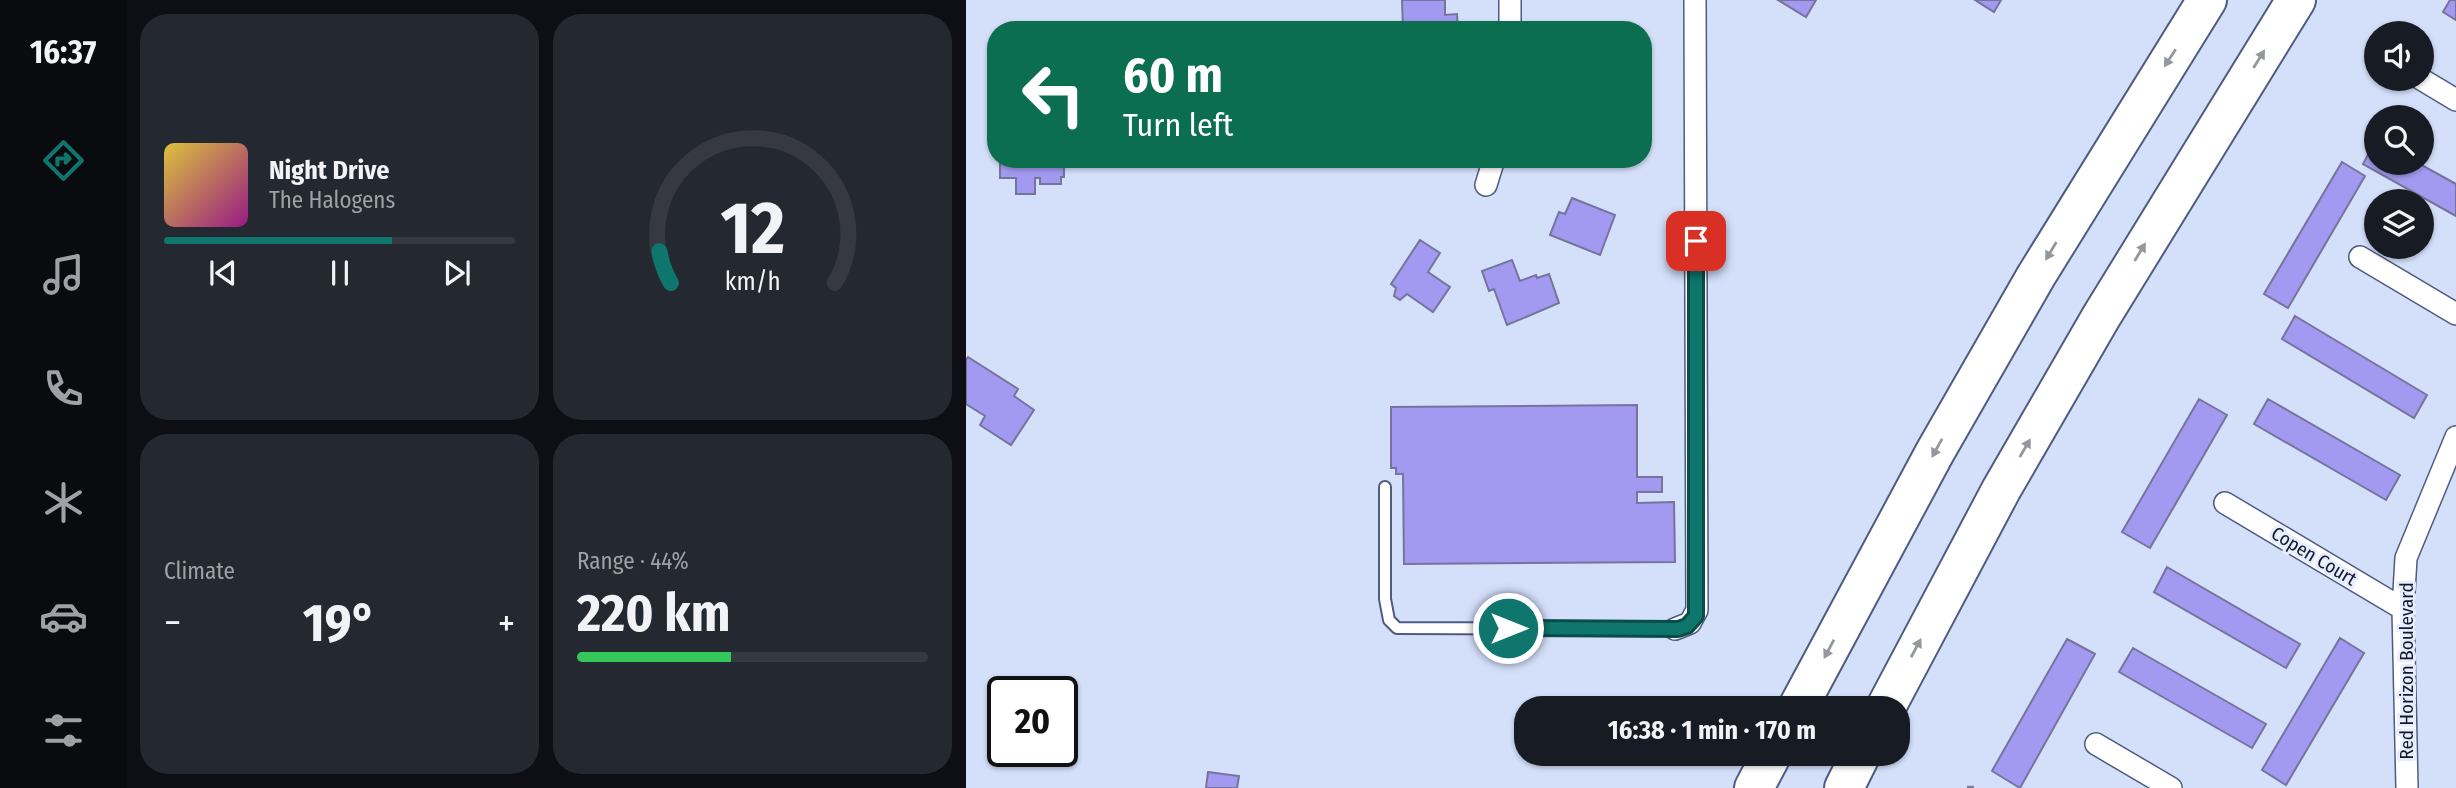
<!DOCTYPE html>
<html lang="en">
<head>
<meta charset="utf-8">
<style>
	:root { --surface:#171b24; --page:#242831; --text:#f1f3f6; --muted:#9ea1a6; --line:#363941; --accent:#0f766e }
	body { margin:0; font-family:"Fira Sans Condensed",sans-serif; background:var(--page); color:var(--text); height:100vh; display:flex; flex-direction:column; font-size:26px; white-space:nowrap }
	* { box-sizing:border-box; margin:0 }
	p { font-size:23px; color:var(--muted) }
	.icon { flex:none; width:38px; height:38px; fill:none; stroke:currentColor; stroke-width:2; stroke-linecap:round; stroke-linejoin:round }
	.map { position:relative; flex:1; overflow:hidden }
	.panel { display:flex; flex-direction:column; gap:14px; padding:14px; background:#0d0f14; width:840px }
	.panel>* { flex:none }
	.guide { position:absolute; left:21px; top:21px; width:665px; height:147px; border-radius:28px; box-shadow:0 2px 5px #0004; background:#0b6e4f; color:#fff; overflow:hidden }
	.tools { position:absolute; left:1398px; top:21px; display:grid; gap:14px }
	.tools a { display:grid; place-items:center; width:70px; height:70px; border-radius:50%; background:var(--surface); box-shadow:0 2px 5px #0004; font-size:35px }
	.speed { position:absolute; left:21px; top:676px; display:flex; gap:14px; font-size:35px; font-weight:700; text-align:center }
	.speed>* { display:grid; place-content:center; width:91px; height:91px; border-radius:50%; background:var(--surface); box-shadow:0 2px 5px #0004; line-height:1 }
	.speed .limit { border:4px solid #111; border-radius:10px; background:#fff; color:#111 }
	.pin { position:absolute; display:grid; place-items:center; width:60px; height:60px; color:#fff; margin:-30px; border-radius:14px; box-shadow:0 4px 10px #0006 }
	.me { position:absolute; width:77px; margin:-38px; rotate:90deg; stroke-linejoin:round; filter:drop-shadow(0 0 5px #0008) }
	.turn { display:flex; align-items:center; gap:24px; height:147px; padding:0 21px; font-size:32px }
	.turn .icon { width:91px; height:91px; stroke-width:2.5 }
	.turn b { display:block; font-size:49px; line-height:60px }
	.big { font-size:52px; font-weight:700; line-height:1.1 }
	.panel .tile { flex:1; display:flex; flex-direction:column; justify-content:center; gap:10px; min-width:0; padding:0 24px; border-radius:28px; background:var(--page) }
	.panel .dial { align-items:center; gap:0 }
	.dial svg { height:182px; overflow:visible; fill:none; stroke:var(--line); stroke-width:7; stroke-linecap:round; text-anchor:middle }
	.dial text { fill:var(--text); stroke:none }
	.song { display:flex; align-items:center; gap:21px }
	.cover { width:84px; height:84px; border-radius:10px; background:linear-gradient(135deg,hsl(50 70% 55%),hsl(310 70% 35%)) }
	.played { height:7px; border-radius:4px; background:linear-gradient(90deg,var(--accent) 65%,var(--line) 65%) }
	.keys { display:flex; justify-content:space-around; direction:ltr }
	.heat { display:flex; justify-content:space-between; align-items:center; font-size:38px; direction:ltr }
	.charge { height:10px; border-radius:5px; background:linear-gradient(90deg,#34c759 44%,var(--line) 0) }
	.panel .tiles { flex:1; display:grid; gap:14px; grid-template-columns:repeat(2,1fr) }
	.trip { position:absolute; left:548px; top:696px; width:396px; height:70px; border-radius:28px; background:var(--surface); box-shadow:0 2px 5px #0004; font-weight:700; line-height:70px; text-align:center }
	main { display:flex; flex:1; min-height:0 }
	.tabs { display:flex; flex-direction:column; width:126px; justify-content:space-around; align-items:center; background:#090b0e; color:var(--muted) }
	.tabs .icon { width:49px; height:49px }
	.tabs .current { color:var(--accent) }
	.tabs b { font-size:32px; color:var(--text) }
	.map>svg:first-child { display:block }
	.building { fill:#a29af0; stroke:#76739d; stroke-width:2 }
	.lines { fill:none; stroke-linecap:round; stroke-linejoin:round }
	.lane-casing { stroke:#4e5c82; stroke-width:14 }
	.street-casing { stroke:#4e5c82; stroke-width:24 }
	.highway-casing { stroke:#4e5c82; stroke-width:42 }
	.path { stroke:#767e94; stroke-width:4.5; stroke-dasharray:7 3.5; stroke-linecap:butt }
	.lane { stroke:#fff; stroke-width:10 }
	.street { stroke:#fff; stroke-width:21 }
	.highway { stroke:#fff; stroke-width:38 }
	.oneway { fill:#94979e }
	.route-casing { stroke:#0a4d48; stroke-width:18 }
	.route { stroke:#0f766e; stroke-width:12 }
	.labels { text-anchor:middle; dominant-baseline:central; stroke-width:6; stroke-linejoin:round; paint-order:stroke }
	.street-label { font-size:19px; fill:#121827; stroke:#e5edfe }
</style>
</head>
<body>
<main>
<nav class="tabs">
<b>16:37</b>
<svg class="icon current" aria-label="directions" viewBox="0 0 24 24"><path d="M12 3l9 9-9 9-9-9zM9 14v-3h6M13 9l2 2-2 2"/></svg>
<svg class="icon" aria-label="music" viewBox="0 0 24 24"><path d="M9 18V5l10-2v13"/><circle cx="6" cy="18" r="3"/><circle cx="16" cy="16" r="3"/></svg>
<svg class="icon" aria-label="phone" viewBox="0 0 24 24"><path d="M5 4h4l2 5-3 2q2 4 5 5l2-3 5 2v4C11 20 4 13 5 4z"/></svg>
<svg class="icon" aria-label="climate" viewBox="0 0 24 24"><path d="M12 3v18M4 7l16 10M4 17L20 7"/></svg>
<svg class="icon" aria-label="car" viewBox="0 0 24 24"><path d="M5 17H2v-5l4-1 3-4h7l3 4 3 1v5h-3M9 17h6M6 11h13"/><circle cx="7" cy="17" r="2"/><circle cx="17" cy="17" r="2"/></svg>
<svg class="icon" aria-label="filters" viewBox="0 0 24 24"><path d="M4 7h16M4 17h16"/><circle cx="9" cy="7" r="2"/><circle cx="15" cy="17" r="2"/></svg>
</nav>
<section class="panel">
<div class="tiles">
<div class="tile">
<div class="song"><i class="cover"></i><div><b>Night Drive</b><p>The Halogens</p></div></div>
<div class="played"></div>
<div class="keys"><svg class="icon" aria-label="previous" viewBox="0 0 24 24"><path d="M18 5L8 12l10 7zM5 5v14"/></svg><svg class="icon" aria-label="pause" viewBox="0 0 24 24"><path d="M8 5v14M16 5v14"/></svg><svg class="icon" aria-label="next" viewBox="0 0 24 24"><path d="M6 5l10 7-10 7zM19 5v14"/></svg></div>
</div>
<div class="tile dial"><svg viewBox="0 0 100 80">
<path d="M14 69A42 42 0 1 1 86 69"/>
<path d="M14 69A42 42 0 0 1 9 55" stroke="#0f766e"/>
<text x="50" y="56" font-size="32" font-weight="700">12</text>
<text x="50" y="72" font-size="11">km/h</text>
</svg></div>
<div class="tile"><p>Climate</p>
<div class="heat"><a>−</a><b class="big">19°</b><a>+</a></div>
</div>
<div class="tile"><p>Range · 44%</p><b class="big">220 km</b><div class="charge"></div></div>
</div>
</section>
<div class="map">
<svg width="1490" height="788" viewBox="0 0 1490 788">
	<rect width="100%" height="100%" fill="#d4dffa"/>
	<path class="building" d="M436,0H479V15L491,14L492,30H437Z
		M812,0H850L840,17Z
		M1009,0H1035L1028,12Z
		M1484,0H1490V20L1477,12Z
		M596,26H646V30H596Z
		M1410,139V163H1452L1490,184V216L1397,164Z
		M34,159H98V177H95V184H74V178H69V194H50V178H34Z
		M601,159H653V163L601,164Z
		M1376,162L1399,176L1322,308L1298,294Z
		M606,198L649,215L634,255L584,235L593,212L599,214Z
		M454,240L474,253L462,272L484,287L467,312L441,294L434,300L428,296L430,288L425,284Z
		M546,260L554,281L570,275L571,278L583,274L593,303L541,325L528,289L523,291L516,271Z
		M1329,316L1461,395L1448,418L1316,339Z
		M2,357L52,389L48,396L68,410L45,445L14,425L19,416L0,404V360Z
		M1233,399L1261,415L1184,548L1156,532Z
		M1302,399L1434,475L1420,500L1288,424Z
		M671,405V477H696V492H671V503L708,502L709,562L438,564L437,474H430V468H425V407Z
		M1201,567L1334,644L1320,668L1188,592Z
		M1374,638L1398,653L1320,785L1296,770Z
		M1101,639L1129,654L1054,788L1026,771Z
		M1167,648L1300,724L1286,748L1153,672Z
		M242,772L273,776L271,788H240Z"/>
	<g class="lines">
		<g class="lane-casing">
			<path id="lane" d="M419,487V599L423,620L431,628L709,629"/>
		</g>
		<g class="street-casing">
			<path id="street" d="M544,0V30
				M1455,79L1490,100
				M520,185L528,159
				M1394,257L1490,314
				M1259,503L1437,609
				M709,629L724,623L731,610L729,0
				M1130,744L1205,788
				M1441,788L1437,609L1440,558L1490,437"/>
		</g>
		<g class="highway-casing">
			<path id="highway" d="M831,709L969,452L1070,276L1241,0
				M919,709L1035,490L1135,317L1330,0
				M788,788L806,754
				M878,788L895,754"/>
		</g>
		<path class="path" d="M1001,788H1010"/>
		<use href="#lane" class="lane"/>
		<use href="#street" class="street"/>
		<use href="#highway" class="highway"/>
	</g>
	<defs><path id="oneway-solid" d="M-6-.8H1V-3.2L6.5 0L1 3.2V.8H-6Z" transform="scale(1.75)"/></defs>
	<g class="oneway">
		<use href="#oneway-solid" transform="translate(1204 58) rotate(123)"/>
		<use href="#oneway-solid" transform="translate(1293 59) rotate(-58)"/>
		<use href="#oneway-solid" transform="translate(1085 251) rotate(121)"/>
		<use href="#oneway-solid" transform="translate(1174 252) rotate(-59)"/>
		<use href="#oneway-solid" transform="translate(971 448) rotate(119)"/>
		<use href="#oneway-solid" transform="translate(1059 448) rotate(-60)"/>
		<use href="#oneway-solid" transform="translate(950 648) rotate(-62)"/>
		<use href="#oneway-solid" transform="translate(863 649) rotate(118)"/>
	</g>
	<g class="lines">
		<g class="route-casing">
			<path id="route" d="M542,628L712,629L721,626L730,616V241"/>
		</g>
		<use href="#route" class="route"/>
	</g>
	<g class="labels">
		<g class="street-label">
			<text transform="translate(1348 556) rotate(31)">Copen Court</text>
			<text transform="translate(1440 671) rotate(-90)">Red Horizon Boulevard</text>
		</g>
	</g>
</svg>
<div class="tools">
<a><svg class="icon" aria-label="sound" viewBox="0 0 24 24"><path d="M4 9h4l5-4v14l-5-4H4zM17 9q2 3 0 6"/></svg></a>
<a><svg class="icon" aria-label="search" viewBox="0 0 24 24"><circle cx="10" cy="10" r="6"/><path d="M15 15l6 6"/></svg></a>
<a><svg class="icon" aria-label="layers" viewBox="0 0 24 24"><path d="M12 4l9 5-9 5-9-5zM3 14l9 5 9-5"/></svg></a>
</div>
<div class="speed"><div class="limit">20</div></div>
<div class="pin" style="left:730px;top:241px;background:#d93025"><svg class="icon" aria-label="arrive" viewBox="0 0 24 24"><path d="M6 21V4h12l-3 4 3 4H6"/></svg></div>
<svg class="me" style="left:542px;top:628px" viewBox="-20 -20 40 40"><circle r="17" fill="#0f766e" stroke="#fff" stroke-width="3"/><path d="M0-11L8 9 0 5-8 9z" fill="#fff"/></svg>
<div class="trip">16:38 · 1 min · 170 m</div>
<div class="guide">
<div class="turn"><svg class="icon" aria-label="left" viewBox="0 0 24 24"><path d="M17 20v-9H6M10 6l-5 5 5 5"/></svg><div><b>60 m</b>Turn left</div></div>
</div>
</div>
</main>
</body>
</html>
